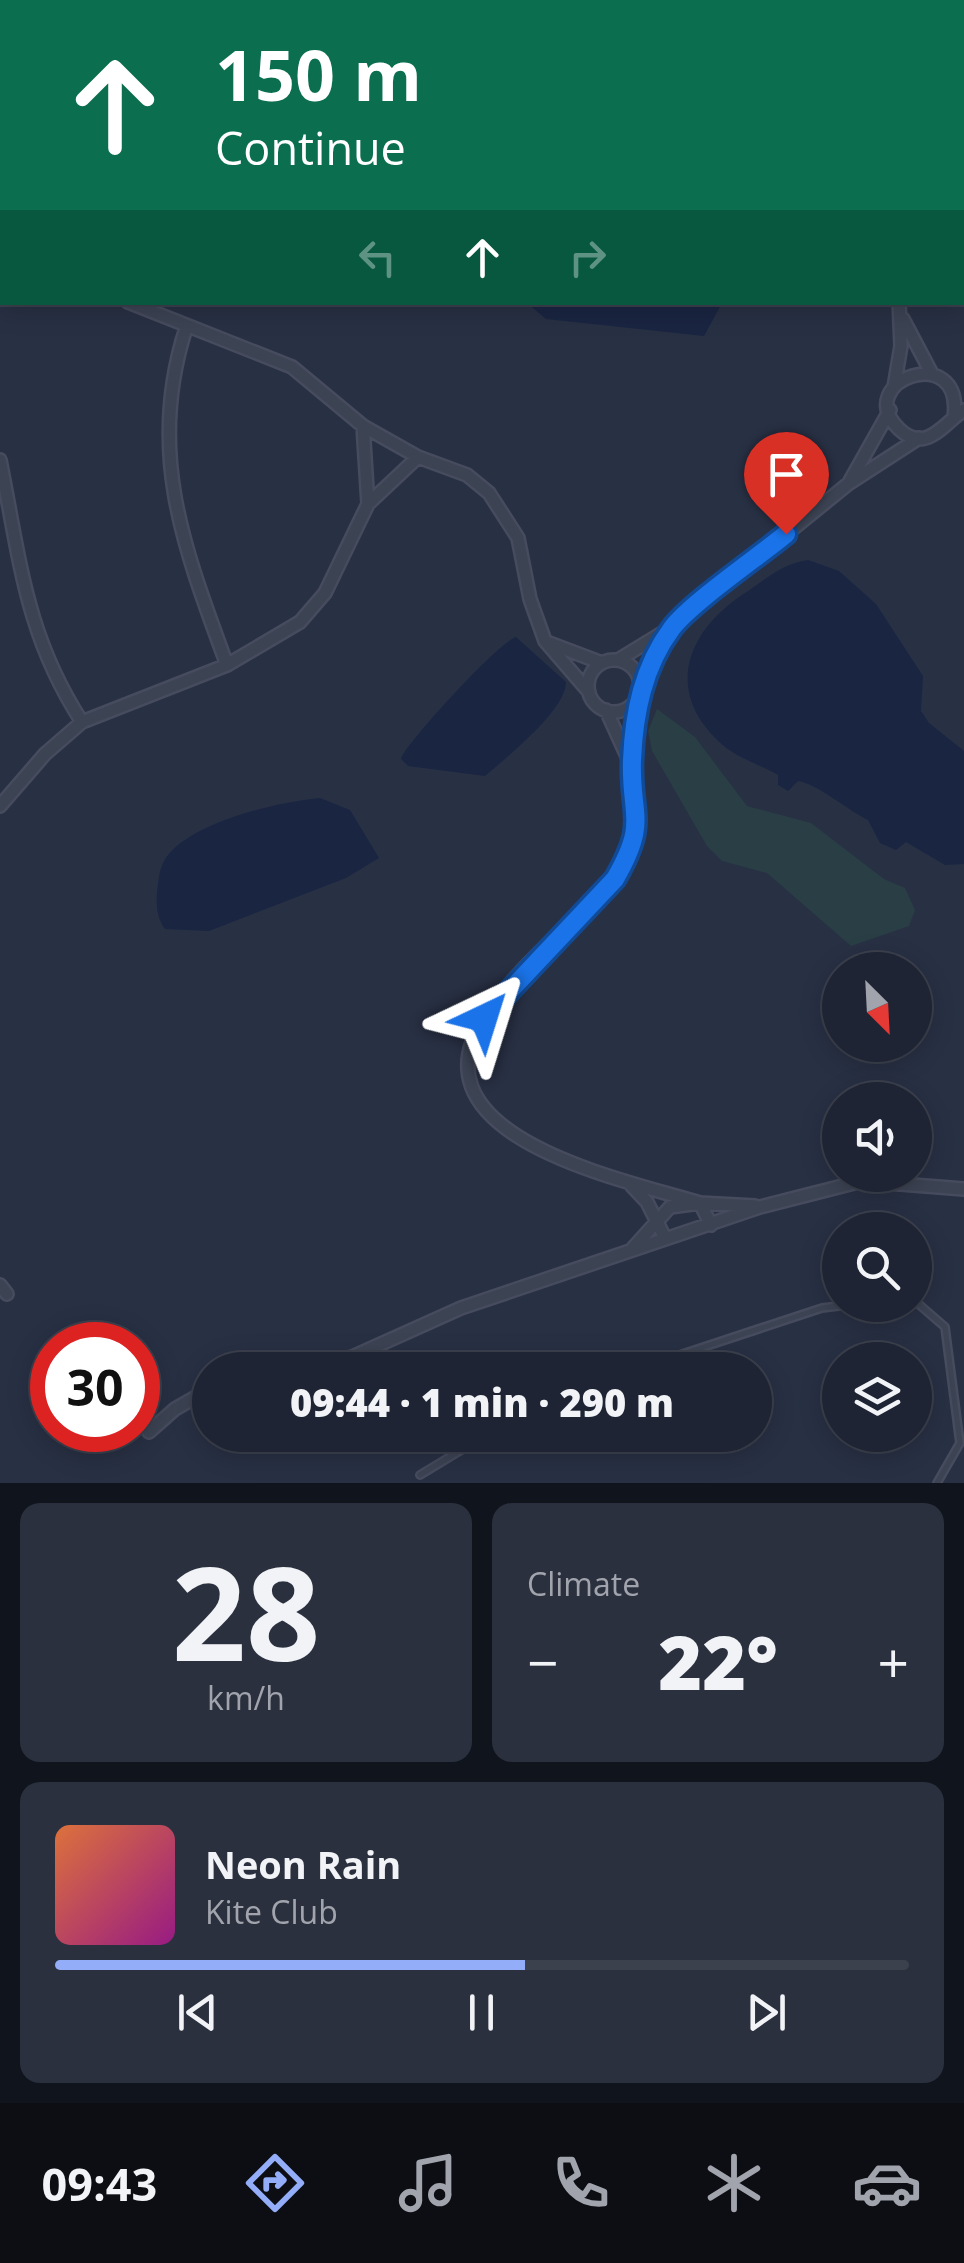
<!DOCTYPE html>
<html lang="en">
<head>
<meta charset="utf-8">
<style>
	:root { --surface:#1e2433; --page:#2b303f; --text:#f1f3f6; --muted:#a1a4ac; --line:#3c414e; --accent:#94adf8 }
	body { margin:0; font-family:"Open Sans",sans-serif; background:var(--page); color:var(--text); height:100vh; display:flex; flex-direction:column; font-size:38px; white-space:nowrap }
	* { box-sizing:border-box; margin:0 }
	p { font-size:32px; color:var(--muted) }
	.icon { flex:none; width:55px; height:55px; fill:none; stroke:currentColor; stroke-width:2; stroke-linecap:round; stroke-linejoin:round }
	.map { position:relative; height:1483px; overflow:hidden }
	.side { display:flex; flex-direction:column; gap:20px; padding:20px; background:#10141c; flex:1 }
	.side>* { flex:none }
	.guide { position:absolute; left:0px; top:0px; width:965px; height:305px; box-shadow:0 5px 25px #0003,0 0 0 2px var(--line); background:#0b6e4f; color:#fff; overflow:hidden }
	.needle { width:65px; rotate:156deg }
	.buttons { position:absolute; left:822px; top:952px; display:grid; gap:20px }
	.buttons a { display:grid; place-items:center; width:110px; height:110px; border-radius:50%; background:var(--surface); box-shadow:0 5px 25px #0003,0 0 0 2px var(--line); font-size:50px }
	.speed { position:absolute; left:30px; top:1322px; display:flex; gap:20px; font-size:50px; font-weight:700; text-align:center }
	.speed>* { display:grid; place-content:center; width:130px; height:130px; border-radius:50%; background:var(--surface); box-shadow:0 5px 25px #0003,0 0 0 2px var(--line); line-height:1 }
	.speed .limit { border:15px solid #d22; background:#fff; color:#111 }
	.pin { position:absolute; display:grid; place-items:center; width:85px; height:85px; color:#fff; margin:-102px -42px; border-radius:50% 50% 50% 0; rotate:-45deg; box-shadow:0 0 10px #0007 }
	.pin .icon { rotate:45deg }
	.me { position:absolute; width:110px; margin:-55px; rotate:41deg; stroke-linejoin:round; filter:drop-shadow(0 0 8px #0008) }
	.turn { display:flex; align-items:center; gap:35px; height:210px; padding:0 50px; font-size:45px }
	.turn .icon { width:130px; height:130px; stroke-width:2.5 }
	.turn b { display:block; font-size:70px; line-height:85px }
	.lanes { display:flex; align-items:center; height:95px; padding:0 50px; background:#0003; justify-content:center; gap:50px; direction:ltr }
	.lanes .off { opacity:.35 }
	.big { font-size:75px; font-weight:800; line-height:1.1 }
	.side .tile { flex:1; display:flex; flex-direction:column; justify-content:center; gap:15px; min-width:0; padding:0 35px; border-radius:20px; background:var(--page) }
	.side .dial { align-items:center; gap:0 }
	.dial b { font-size:130px; line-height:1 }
	.song { display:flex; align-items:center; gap:30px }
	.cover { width:120px; height:120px; border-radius:15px; background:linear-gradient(135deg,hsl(20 70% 55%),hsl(310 70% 35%)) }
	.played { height:10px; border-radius:5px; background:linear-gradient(90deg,var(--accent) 55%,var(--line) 55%) }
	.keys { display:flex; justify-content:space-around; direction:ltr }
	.heat { display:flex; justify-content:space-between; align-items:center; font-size:55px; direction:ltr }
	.side .tiles { flex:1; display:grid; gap:20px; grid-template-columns:1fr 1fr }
	.tile:last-child { grid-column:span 2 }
	.trip { position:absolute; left:192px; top:1352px; width:580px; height:100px; border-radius:50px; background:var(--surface); box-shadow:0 5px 25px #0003,0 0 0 2px var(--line); font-weight:800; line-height:100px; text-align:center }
	.dock { display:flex; height:160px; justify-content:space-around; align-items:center; background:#0c0e14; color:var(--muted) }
	.dock .icon { width:70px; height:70px }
	.dock .on { color:var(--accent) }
	.dock b { font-size:45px; color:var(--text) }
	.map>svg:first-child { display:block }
	.green { fill:#2a3e45 }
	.water { fill:#1a2542 }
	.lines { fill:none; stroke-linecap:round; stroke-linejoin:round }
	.lane-casing { stroke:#464b5d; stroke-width:10 }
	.street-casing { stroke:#464b5d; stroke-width:16 }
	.lane { stroke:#3c4353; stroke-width:5 }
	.street { stroke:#3c4353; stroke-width:11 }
	.route-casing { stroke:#114b97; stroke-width:25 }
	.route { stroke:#1a73e8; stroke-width:18 }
</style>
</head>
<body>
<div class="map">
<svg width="964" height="1483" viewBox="0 0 964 1483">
	<rect width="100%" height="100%" fill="#283044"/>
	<path class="green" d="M322,0H550L553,2H318Z
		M657,709L695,737L747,806L811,823L884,879L905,888L915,910L909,926L851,946L767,873L722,861L707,846L652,751L648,731Z"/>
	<path class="water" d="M527,303H722L704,336L546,319Z
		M808,560L839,571L876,604L923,676L921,711L929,723L964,751V864L945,865L906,842L896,850L880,843L868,820C849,811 816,783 798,781L788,791L778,785V775C761,765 738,758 724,746C664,695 684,634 742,595C765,580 781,564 808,560Z
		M516,637L566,682C566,710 507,757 485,776L408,766L401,759C407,742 499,642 516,637Z
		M320,798L350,810L379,858L346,878L209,931L165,929C157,918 156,906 157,892C159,879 159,866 168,855C196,821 278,802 320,798Z"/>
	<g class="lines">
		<g class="lane-casing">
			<path id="lane" d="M915,1301L945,1327L960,1443L937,1483
				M634,1370L822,1308L847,1305
				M420,1475L486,1435"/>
		</g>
		<g class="street-casing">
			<path id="street" d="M881,2V0
				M0,176L2,183
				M128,302L292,367L363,426L418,457L467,475L489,493L518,538L530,599L545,641L589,692
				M903,319L932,374
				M186,328C146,452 184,548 227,665
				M894,387L901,346L899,302
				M954,417C964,340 850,381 899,429C926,455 944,423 964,410
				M363,426L368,504
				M0,460C20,559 25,634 82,722
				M850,481L890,410
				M549,643L602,663
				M618,660L672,627L848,484L919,438
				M588 686a26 26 0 1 1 52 0a26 26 0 1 1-52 0Z
				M640,690L672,627
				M636,700C635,721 632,743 632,764C632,818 645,827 615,879C574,921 515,969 484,1018C407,1137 626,1180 700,1203L711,1225
				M606,710L631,765
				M0,806L45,754L82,722L227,665L300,622L325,593L368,504L418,457
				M629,1183L647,1202L665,1238
				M633,1248L670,1207L700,1203L755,1206
				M0,1285L7,1294
				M289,1370L352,1357L461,1308L760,1207L862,1181L964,1189
				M149,1432L175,1409L210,1389"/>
		</g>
		<use href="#lane" class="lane"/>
		<use href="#street" class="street"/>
	</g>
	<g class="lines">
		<g class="route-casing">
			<path id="route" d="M484,1018L615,879C649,820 630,817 632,760C634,713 643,667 672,628C691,603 758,557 786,534"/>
		</g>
		<use href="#route" class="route"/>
	</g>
</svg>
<div class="buttons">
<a><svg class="needle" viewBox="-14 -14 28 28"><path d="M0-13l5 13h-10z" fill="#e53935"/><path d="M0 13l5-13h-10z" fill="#a1a4ac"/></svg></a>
<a><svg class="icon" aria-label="sound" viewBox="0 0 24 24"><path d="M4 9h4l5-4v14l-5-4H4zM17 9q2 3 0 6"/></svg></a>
<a><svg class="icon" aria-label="search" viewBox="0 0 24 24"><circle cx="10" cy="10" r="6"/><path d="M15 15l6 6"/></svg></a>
<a><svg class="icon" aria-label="layers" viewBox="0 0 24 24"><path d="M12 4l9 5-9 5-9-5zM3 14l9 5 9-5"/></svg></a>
</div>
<div class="speed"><div class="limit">30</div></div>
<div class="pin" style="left:786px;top:534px;background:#d93025"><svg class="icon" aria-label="arrive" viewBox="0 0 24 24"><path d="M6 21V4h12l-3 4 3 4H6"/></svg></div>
<svg class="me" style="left:484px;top:1018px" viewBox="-20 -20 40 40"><path d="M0-17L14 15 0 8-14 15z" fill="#1a73e8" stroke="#fff" stroke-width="4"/></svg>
<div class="trip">09:44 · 1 min · 290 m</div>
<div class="guide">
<div class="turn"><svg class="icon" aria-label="ahead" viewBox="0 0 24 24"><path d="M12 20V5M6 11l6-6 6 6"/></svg><div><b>150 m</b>Continue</div></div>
<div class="lanes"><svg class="icon off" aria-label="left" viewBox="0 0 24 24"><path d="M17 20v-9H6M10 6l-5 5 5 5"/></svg><svg class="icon" aria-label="ahead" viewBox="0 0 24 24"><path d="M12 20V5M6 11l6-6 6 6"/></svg><svg class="icon off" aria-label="right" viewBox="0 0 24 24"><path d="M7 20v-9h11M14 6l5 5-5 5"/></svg></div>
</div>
</div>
<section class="side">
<div class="tiles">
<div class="tile dial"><b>28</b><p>km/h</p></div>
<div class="tile"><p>Climate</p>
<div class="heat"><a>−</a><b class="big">22°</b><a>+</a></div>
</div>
<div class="tile">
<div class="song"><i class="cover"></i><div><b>Neon Rain</b><p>Kite Club</p></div></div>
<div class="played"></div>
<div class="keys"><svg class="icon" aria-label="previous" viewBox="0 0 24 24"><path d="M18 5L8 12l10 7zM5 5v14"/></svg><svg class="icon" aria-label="pause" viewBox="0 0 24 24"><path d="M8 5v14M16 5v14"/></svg><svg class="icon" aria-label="next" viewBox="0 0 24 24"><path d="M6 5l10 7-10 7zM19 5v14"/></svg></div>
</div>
</div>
</section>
<nav class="dock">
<b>09:43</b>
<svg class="icon on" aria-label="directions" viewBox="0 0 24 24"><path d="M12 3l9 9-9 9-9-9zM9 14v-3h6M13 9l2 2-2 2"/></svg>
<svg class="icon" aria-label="music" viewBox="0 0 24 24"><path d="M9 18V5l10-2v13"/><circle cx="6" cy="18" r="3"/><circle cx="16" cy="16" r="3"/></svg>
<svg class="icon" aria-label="phone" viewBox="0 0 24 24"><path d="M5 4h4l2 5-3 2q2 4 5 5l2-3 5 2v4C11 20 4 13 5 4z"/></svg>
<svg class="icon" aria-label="climate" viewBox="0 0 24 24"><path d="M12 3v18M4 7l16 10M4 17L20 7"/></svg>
<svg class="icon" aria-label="car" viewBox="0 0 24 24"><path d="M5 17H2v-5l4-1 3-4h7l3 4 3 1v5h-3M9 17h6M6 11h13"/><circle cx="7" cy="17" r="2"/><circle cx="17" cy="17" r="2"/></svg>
</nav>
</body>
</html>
